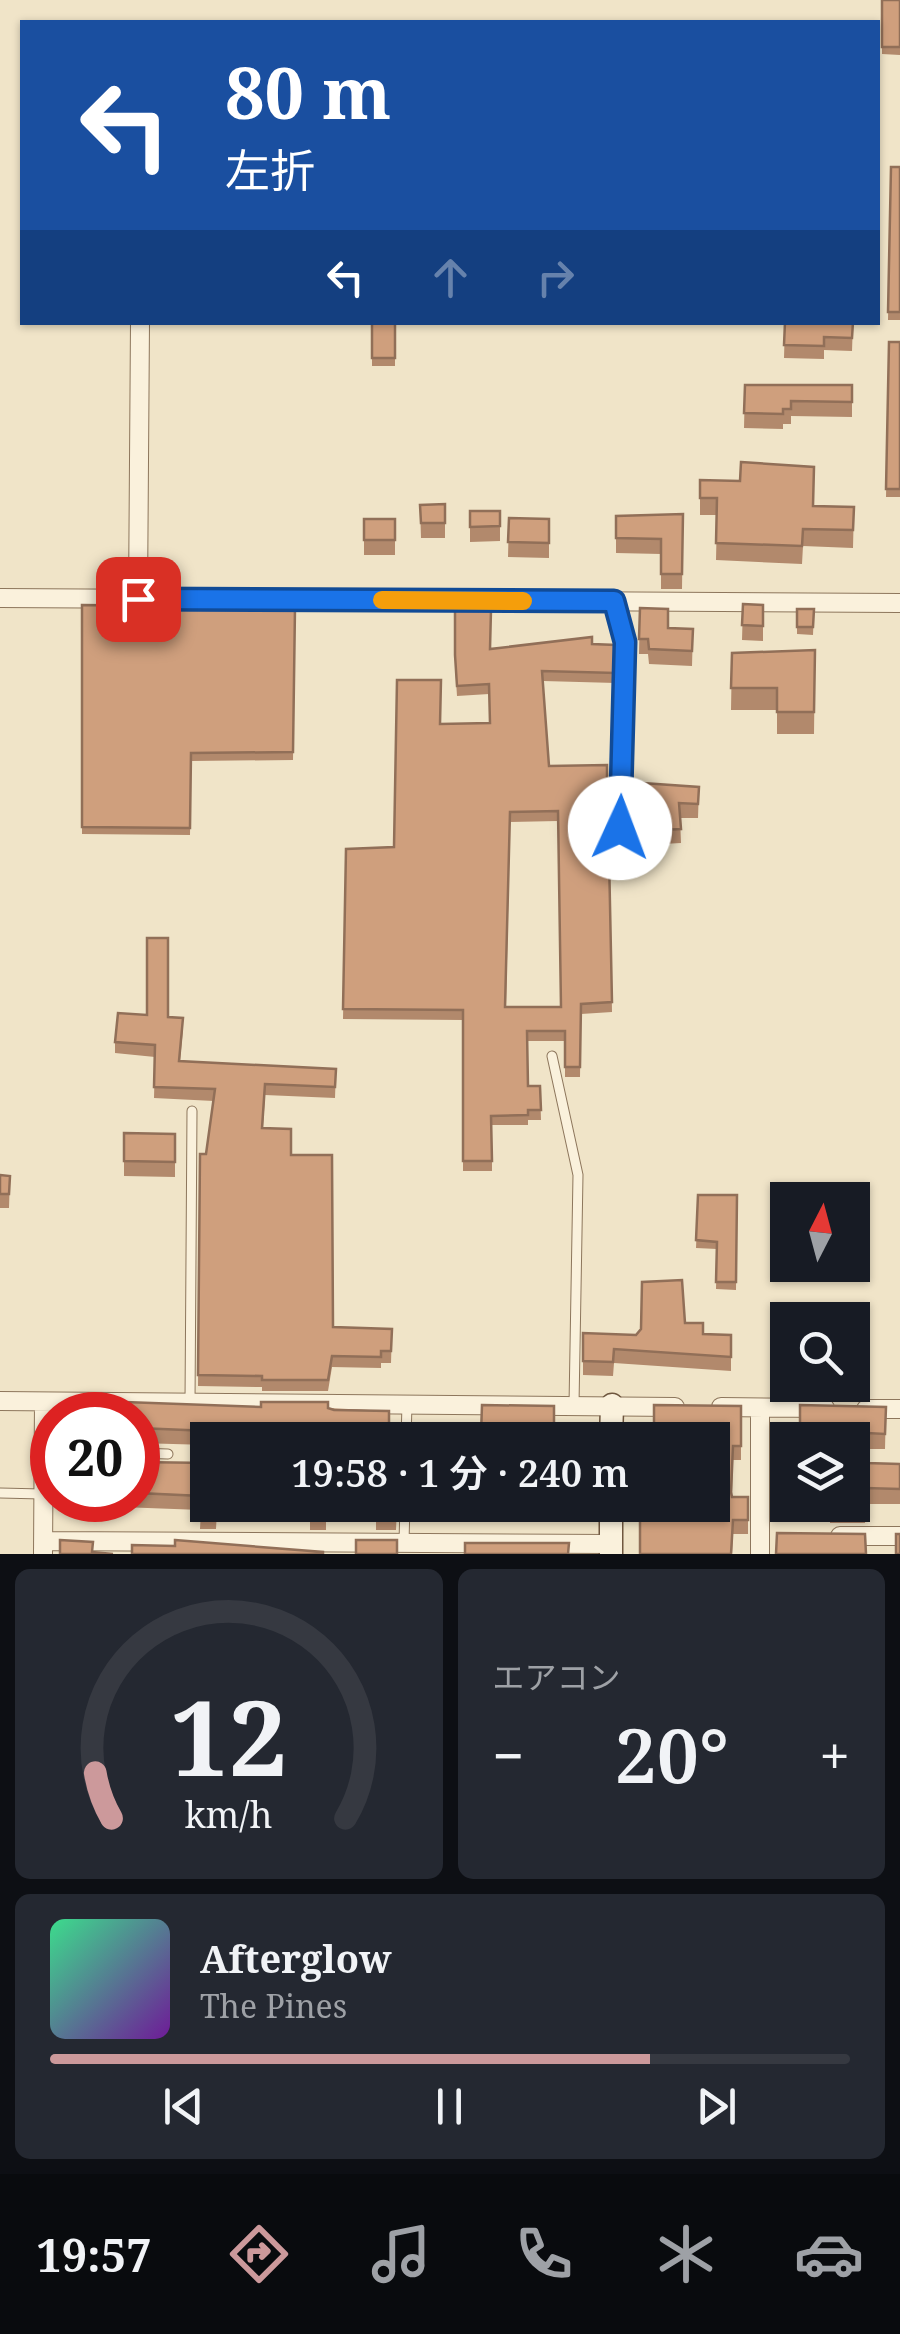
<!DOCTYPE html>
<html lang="ja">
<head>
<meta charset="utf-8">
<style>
	:root { --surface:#171b24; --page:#242831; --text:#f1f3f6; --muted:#9ea1a6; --line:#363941; --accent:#cc999b }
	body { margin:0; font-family:"Noto Serif","Noto Sans JP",serif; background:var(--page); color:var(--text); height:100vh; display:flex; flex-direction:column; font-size:38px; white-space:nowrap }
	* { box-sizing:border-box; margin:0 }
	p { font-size:32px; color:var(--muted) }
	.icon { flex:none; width:55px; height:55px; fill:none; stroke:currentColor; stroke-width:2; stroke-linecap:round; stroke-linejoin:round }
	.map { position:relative; height:1554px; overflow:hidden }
	.details { display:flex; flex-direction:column; gap:15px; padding:15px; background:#0d0f14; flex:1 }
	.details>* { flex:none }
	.guide { position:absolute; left:20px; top:20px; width:860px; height:305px; border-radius:0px; box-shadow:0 2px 8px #0004; background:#1a4fa0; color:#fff; overflow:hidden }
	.needle { width:65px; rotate:6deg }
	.fabs { position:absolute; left:770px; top:1182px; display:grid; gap:20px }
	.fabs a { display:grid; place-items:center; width:100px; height:100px; border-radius:0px; background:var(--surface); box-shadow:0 2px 8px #0004; font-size:50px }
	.speed { position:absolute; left:30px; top:1392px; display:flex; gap:20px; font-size:50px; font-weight:700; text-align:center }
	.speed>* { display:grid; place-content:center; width:130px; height:130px; border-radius:50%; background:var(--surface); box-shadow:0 2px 8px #0004; line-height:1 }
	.speed .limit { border:15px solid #d22; background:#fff; color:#111 }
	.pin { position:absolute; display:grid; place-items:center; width:85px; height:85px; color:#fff; margin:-42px; border-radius:20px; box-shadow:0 5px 15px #0006 }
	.me { position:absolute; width:110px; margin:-55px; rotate:2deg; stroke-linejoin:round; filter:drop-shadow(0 0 8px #0008) }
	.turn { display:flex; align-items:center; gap:35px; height:210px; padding:0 40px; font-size:45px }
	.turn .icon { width:130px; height:130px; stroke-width:2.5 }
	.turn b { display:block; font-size:70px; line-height:85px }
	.lanes { display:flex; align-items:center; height:95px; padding:0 40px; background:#0003; justify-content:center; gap:50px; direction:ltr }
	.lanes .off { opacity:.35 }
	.big { font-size:75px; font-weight:600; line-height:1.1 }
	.details .card { flex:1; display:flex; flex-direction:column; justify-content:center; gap:15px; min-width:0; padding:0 35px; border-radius:15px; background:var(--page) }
	.details .dial { align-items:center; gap:0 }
	.dial svg { height:260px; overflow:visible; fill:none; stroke:var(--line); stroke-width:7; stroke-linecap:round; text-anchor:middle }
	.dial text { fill:var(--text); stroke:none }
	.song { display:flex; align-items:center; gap:30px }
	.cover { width:120px; height:120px; border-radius:15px; background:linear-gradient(135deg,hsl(150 70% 55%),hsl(280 70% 35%)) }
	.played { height:10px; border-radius:5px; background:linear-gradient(90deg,var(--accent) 75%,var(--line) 75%) }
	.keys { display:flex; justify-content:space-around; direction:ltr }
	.heat { display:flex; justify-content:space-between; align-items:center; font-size:55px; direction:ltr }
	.details .tiles { flex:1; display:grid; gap:15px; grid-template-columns:1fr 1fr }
	.card:last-child { grid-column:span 2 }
	.trip { position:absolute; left:190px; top:1422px; width:540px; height:100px; border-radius:0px; background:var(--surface); box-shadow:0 2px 8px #0004; font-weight:600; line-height:100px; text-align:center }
	.tab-bar { display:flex; height:160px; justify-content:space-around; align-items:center; background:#090b0e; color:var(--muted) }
	.tab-bar .icon { width:70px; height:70px }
	.tab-bar .current { color:var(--accent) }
	.tab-bar b { font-size:45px; color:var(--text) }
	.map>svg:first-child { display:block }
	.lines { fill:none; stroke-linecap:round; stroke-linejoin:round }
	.lane-casing { stroke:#8d765c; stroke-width:11 }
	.street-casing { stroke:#8d765c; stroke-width:20 }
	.secondary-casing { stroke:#6f573f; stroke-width:25 }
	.lane { stroke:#faf1dc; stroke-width:9 }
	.street { stroke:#faf1dc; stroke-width:18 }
	.secondary { stroke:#faf1dc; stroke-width:22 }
	.wall { fill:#b2896c; fill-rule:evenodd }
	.building { fill:#cf9f7d; stroke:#916f58; stroke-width:2.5; fill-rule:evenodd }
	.route-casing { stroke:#114b97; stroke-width:25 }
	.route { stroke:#1a73e8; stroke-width:18 }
	.slow { stroke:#f59e0b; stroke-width:18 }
</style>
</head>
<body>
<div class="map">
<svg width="900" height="1554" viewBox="0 0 900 1554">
	<rect width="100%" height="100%" fill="#f0e4c8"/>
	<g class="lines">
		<g class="lane-casing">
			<path id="lane" d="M614,601L625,642L619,828
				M552,1056L578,1175L574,1405
				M190,1403L192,1111
				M406,1440L407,1404
				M138,1453L168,1454
				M0,1493L42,1494
				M404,1542L405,1505"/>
		</g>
		<g class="street-casing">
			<path id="street" d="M0,598L900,603
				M138,599L140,322
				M0,1401L675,1407
				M721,1407L825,1408
				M866,1409H900
				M840,1536H900
				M43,1541L611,1544
				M43,1554L44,1402
				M760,1554V1408"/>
		</g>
		<g class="secondary-casing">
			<path id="secondary" d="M611,1440L612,1405
				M611,1554V1505"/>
		</g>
		<use href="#lane" class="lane"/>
		<use href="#street" class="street"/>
		<use href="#secondary" class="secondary"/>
	</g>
	<path class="wall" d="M882,0H900V55L882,54Z
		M891,167H900V320H888Z
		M372,322H395V366H372Z
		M785,322H853L852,351L824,350V359L784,358Z
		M889,342H900V497H886Z
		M745,385H852V417L791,416V424H783V429L744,428Z
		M700,480L813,506L854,507L853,548L803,546L802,564L716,560L717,515H700Z
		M445,504V538H421L420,505Z
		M470,511H500V541L470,542Z
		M683,514L682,589H661V554L616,553V516Z
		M509,518L549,519V558L508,557Z
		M364,519H395V555H364Z
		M743,604L763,605V641L742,640Z
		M82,605L295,607L293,760L191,761L190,835L82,834Z
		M640,608L668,628L693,629L692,666L649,664L648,654H639Z
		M797,609H814L813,635L797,634Z
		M592,644L616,645V683L543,681L549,766L607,785L612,795L609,816L612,1012L581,1014L580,1077H565V1041H527L528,1086H540L541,1120H528V1125H492V1171H463V1020L343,1019L346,849L394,847L440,724L490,723L489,694L457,696L455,665L490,649ZM558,821L561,1007H506L510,822Z
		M815,650L814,734H777V710H731L732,653Z
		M628,782L699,787L698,818H680L681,843L663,844L662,819L627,818Z
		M168,1017L183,1029L180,1061L336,1069L335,1098L265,1095L263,1128L291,1155L333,1327L392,1329L391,1363H381V1368L332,1367L328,1391H262V1387L198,1386L200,1154H206L214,1101L154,1098L155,1057L115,1053V1042Z
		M124,1133L175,1134V1177L124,1176Z
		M0,1175L10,1176L9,1208H0Z
		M698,1195H737L736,1290L716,1289L717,1249L696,1248Z
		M685,1323L703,1334L731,1335V1371L614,1363L613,1376L583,1375V1333L636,1335Z
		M482,1405L554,1440H481Z
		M654,1405L741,1406V1460H733L732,1497H748V1534H733L732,1554H640L712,1505V1440H654Z
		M261,1407L328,1408L389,1411V1440H208V1445L138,1443V1415Z
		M886,1407L885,1449H868V1463L900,1464V1504H866L865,1523H830V1506L819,1505H852V1440Z
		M784,1455H788V1501H783Z
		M138,1462L208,1463V1505H273V1511L217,1510L216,1529H200L201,1510L67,1505V1500H138Z
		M310,1505H397L396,1530H376V1506L326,1505V1530H310Z
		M531,1505H564V1517L531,1516Z"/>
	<path class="building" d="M882,0H900V47H882Z
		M891,167H900V312H888Z
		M372,322H395V358H372Z
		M785,322H853L852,338L824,337V346L784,345Z
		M889,342H900V489H886Z
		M745,385H852V402L791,401V409H783V414L744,413Z
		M741,462L814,467L813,506L854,507L853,530L803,529L802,546L716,543L717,498H700V480L740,481Z
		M445,504V523H421L420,505Z
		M470,511H500V526L470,527Z
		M683,514L682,574H661V539L616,538V516Z
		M509,518L549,519V543L508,542Z
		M364,519H395V540H364Z
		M743,604L763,605V626L742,625Z
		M82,605L295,607L293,752L191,753L190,828L82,827Z
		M640,608L668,609V628L693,629L692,651L649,649L648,639H639Z
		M797,609H814L813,627H797Z
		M455,610H491L490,649L592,637V644L616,645V673L542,671L549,766L607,765V785H612L608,807L612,1002L581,1004L580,1067H565V1031H527L528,1086H540L541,1110H528V1115L491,1116L492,1161H463V1010L343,1009L346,849L394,847L397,680H441L440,724L490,723L489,684L457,686L455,655ZM558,811L561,1007H505L510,812Z
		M815,650L814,712H777V688H731L732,653Z
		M628,782L699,787L698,804L679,803L681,829L663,830L662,804L627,803Z
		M147,938H168V1017L183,1018L179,1061L336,1069L335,1087L265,1084L262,1128L291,1129V1155H332L333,1327L392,1329L391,1351H381V1357L332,1356L328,1380H262V1376L198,1375L200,1154H206L215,1089L154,1087L155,1045L115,1042L118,1013L147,1015Z
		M124,1133L175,1134V1162L124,1161Z
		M0,1175L10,1176L9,1194H0Z
		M698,1195H737L736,1282H716L717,1242L696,1240Z
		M682,1280L685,1323H703V1334L731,1335V1357L614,1349L613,1362L583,1361V1333L636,1335L641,1329L642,1282Z
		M69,1400L261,1407V1402H328V1408L334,1410L389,1411V1437H332V1440H209V1431L138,1428V1415H69Z
		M482,1405L554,1406V1440H534V1436L481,1434Z
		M654,1405L741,1406V1446H733L731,1492L732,1497H748V1520H733L731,1554H640V1505H712V1440H699V1434H678V1427H654Z
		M800,1405L886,1407L885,1434L868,1433L867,1463L900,1464V1489L866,1488L865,1507H830V1505H852V1440H800Z
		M418,1425L472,1426V1440H418Z
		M784,1455H788V1486L783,1485Z
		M138,1462L208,1463V1505H216V1515H200L201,1496L138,1493Z
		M310,1505H326V1516H310Z
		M376,1505H397L396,1516H376Z
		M777,1533L865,1534L866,1554H776Z
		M896,1534H900V1554H896Z
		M60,1540L93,1542L92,1552L113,1554H60Z
		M175,1540L323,1552V1554H132V1545L175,1546Z
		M356,1540H397V1554H356Z
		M465,1543H569L568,1554H465Z"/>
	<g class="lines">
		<g class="route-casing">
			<path id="route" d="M138,599L614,601L625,642L620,828"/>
		</g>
		<use href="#route" class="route"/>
		<path class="slow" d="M382,600L523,601"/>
	</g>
</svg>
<div class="fabs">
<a><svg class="needle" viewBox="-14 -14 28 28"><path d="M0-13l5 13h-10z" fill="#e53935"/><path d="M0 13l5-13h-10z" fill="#9ea1a6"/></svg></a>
<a><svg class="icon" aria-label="search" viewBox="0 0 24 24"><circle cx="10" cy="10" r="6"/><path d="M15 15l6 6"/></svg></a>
<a><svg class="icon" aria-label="layers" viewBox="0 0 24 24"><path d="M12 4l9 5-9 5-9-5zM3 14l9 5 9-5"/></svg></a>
</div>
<div class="speed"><div class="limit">20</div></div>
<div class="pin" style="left:138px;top:599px;background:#d93025"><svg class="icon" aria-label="arrive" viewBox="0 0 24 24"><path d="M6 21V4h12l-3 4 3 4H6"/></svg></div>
<svg class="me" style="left:620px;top:828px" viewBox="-20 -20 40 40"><circle r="19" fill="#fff"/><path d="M0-13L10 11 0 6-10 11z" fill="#1a73e8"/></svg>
<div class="trip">19:58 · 1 分 · 240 m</div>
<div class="guide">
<div class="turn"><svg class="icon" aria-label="left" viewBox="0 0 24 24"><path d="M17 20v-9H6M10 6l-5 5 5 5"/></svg><div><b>80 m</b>左折</div></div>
<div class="lanes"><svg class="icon" aria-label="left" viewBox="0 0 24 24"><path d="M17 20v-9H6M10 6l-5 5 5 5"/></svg><svg class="icon off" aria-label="ahead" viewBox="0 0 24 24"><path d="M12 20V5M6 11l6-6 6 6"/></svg><svg class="icon off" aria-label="right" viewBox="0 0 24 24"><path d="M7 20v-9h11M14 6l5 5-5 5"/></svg></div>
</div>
</div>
<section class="details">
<div class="tiles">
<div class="card dial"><svg viewBox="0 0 100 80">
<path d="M14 69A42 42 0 1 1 86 69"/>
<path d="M14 69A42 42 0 0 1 9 55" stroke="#cc999b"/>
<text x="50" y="56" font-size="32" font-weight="700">12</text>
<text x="50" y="72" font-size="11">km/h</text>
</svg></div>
<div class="card"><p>エアコン</p>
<div class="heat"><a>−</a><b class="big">20°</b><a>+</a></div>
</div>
<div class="card">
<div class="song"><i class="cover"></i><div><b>Afterglow</b><p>The Pines</p></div></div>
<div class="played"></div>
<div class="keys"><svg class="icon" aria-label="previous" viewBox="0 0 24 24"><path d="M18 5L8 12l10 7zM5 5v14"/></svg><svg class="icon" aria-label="pause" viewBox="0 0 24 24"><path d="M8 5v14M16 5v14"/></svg><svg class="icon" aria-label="next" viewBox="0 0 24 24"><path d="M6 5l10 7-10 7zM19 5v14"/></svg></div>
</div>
</div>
</section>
<nav class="tab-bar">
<b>19:57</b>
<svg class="icon current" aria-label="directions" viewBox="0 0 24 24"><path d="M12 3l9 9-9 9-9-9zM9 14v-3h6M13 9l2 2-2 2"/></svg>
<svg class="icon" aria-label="music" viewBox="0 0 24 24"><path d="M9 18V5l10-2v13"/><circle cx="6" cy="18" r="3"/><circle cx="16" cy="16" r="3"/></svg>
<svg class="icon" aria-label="phone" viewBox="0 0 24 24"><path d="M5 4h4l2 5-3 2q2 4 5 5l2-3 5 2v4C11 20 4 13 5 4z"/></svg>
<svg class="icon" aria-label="climate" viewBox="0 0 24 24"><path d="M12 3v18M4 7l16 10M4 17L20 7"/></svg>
<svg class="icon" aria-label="car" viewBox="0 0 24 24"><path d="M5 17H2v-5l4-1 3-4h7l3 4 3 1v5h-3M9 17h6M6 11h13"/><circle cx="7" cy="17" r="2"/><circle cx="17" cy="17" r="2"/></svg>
</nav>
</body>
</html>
